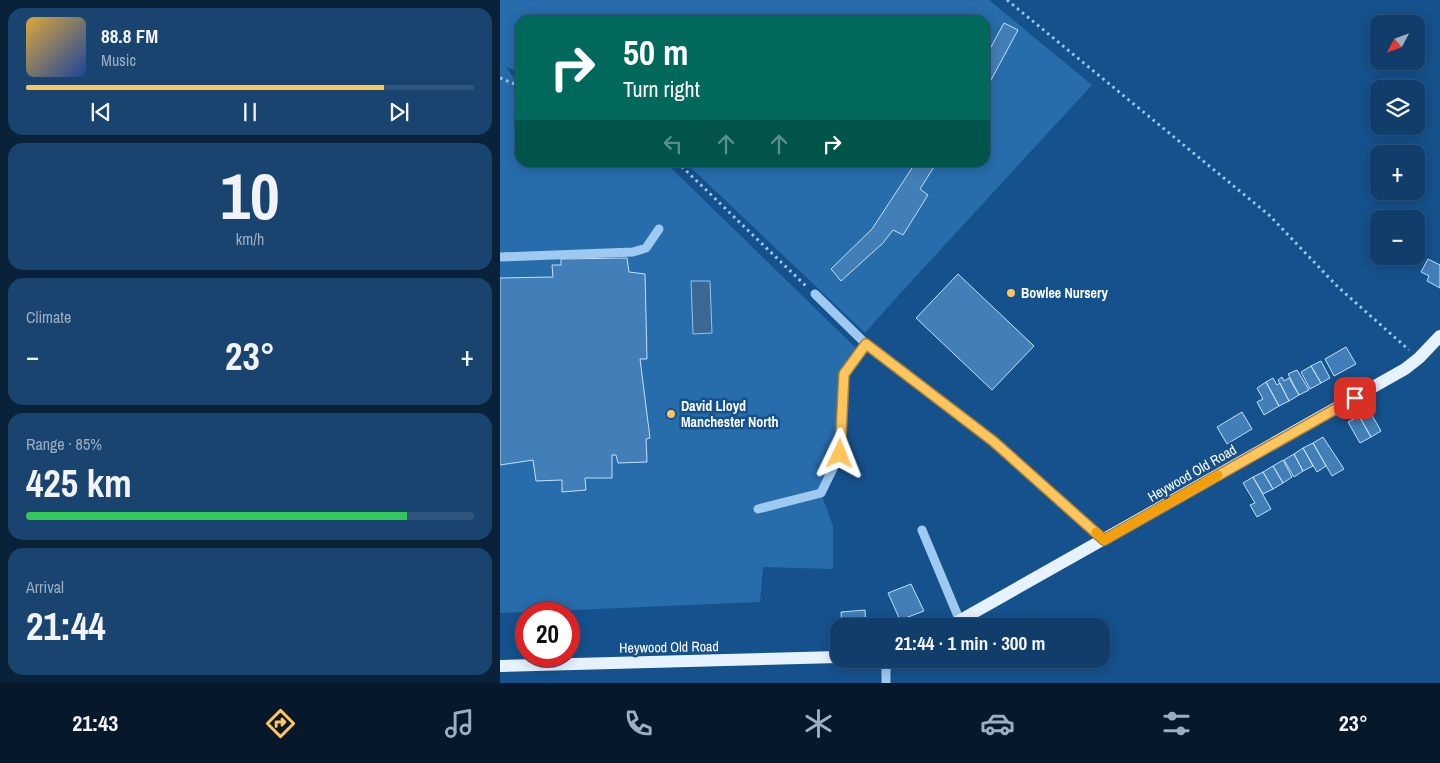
<!DOCTYPE html>
<html lang="en">
<head>
<meta charset="utf-8">
<style>
	:root { --surface:#103d69; --page:#19446f; --text:#f1f3f6; --muted:#9caec0; --line:#30567d; --accent:#ffc55d }
	body { margin:0; font-family:"Archivo Narrow",sans-serif; background:var(--page); color:var(--text); height:100vh; display:flex; flex-direction:column; font-size:19px; white-space:nowrap }
	* { box-sizing:border-box; margin:0 }
	p { font-size:16px; color:var(--muted) }
	.icon { flex:none; width:28px; height:28px; fill:none; stroke:currentColor; stroke-width:2; stroke-linecap:round; stroke-linejoin:round }
	.map { position:relative; flex:1; overflow:hidden }
	.side { display:flex; flex-direction:column; gap:8px; padding:8px; background:#09223a; width:500px }
	.side>* { flex:none }
	.hud { position:absolute; left:15px; top:15px; width:475px; height:152px; border-radius:15px; box-shadow:0 2px 12px #0003,0 0 0 1px var(--line); background:#00695c; color:#fff; overflow:hidden }
	.needle { width:32px; rotate:229deg }
	.buttons { position:absolute; left:870px; top:15px; display:grid; gap:10px }
	.buttons a { display:grid; place-items:center; width:55px; height:55px; border-radius:10px; background:var(--surface); box-shadow:0 2px 12px #0003,0 0 0 1px var(--line); font-size:25px }
	.speed { position:absolute; left:15px; top:602px; display:flex; gap:10px; font-size:25px; font-weight:700; text-align:center }
	.speed>* { display:grid; place-content:center; width:65px; height:65px; border-radius:50%; background:var(--surface); box-shadow:0 2px 12px #0003,0 0 0 1px var(--line); line-height:1 }
	.speed .limit { border:8px solid #d22; background:#fff; color:#111 }
	.pin { position:absolute; display:grid; place-items:center; width:42px; height:42px; color:#fff; margin:-21px; border-radius:10px; box-shadow:0 2px 8px #0006 }
	.me { position:absolute; width:55px; margin:-28px; rotate:2deg; stroke-linejoin:round; filter:drop-shadow(0 0 4px #0008) }
	.turn { display:flex; align-items:center; gap:18px; height:105px; padding:0 25px; font-size:22px }
	.turn .icon { width:65px; height:65px; stroke-width:2.5 }
	.turn b { display:block; font-size:35px; line-height:42px }
	.lanes { display:flex; align-items:center; height:48px; padding:0 25px; background:#0003; justify-content:center; gap:25px; direction:ltr }
	.lanes .off { opacity:.35 }
	.big { font-size:38px; font-weight:700; line-height:1.1 }
	.side .tile { flex:1; display:flex; flex-direction:column; justify-content:center; gap:8px; min-width:0; padding:0 18px; border-radius:15px; background:var(--page) }
	.side .dial { align-items:center; gap:0 }
	.dial b { font-size:65px; line-height:1 }
	.song { display:flex; align-items:center; gap:15px }
	.cover { width:60px; height:60px; border-radius:8px; background:linear-gradient(135deg,hsl(40 70% 55%),hsl(220 70% 35%)) }
	.played { height:5px; border-radius:2px; background:linear-gradient(90deg,var(--accent) 80%,var(--line) 80%) }
	.keys { display:flex; justify-content:space-around; direction:ltr }
	.heat { display:flex; justify-content:space-between; align-items:center; font-size:28px; direction:ltr }
	.charge { height:8px; border-radius:4px; background:linear-gradient(90deg,#34c759 85%,var(--line) 0) }
	.trip { position:absolute; left:330px; top:618px; width:280px; height:50px; border-radius:15px; background:var(--surface); box-shadow:0 2px 12px #0003,0 0 0 1px var(--line); font-weight:700; line-height:50px; text-align:center }
	.dock { display:flex; height:80px; justify-content:space-around; align-items:center; background:#06182a; color:var(--muted) }
	.dock .icon { width:35px; height:35px }
	.dock .selected { color:var(--accent) }
	.dock b { font-size:22px; color:var(--text) }
	main { display:flex; flex:1; min-height:0 }
	.map>svg:first-child { display:block }
	.green { fill:#276cab }
	.water { fill:#3c6994; stroke:#90c5f3 }
	.building { fill:#427eb7; stroke:#c4e1fb }
	.lines { fill:none; stroke-linecap:round; stroke-linejoin:round }
	.path { stroke:#9ec9f0; stroke-width:3; stroke-dasharray:2.5 4; stroke-linecap:butt }
	.minor { stroke:#9ec9f0; stroke-width:9 }
	.major { stroke:#e7f2ff; stroke-width:12 }
	.route-casing { stroke:#a6803c; stroke-width:12 }
	.route { stroke:#ffc55d; stroke-width:9 }
	.slow { stroke:#f59e0b; stroke-width:9 }
	.poi-dot { fill:#ffc55d; stroke:#15518c; stroke-width:2 }
	.labels { text-anchor:middle; dominant-baseline:central; stroke-width:5; stroke-linejoin:round; paint-order:stroke }
	.poi-label { font-size:14px; font-weight:bold; fill:#fff; stroke:#15518c; text-anchor:start }
	.street-label { font-size:14px; fill:#fff; stroke:#15518c }
</style>
</head>
<body>
<main>
<section class="side">
<div class="tile">
<div class="song"><i class="cover"></i><div><b>88.8 FM</b><p>Music</p></div></div>
<div class="played"></div>
<div class="keys"><svg class="icon" aria-label="previous" viewBox="0 0 24 24"><path d="M18 5L8 12l10 7zM5 5v14"/></svg><svg class="icon" aria-label="pause" viewBox="0 0 24 24"><path d="M8 5v14M16 5v14"/></svg><svg class="icon" aria-label="next" viewBox="0 0 24 24"><path d="M6 5l10 7-10 7zM19 5v14"/></svg></div>
</div>
<div class="tile dial"><b>10</b><p>km/h</p></div>
<div class="tile"><p>Climate</p>
<div class="heat"><a>−</a><b class="big">23°</b><a>+</a></div>
</div>
<div class="tile"><p>Range · 85%</p><b class="big">425 km</b><div class="charge"></div></div>
<div class="tile"><p>Arrival</p><b class="big">21:44</b></div>
</section>
<div class="map">
<svg width="940" height="683" viewBox="0 0 940 683">
	<rect width="100%" height="100%" fill="#15518c"/>
	<path class="green" d="M0,0H489L592,85L396,298L365,333L186,163L485,162V20H20V72L6,67L20,87V162L166,163L360,352L344,374L340,455L321,493L333,526V569L263,567L260,602L0,613Z"/>
	<path class="water" d="M191,281H210L212,333L193,334Z"/>
	<path class="building" d="M504,23L518,30L485,91V58Z
		M416,162H437L420,189L428,195L403,235L393,230L383,243L341,281L331,269L372,229Z
		M127,258L129,272L145,274L147,359H140L150,438L146,439L147,462L118,463L116,455H112V478H85L86,490L62,492V480L36,481L33,460L0,465V278L53,277L52,265H61V259Z
		M928,259L940,265V288L927,281L929,276L921,272Z
		M458,274L534,346L492,390L416,318Z
		M846,347L856,364L834,376L825,359Z
		M821,361L830,378L821,383L811,366Z
		M811,366L821,383L810,389L801,372Z
		M797,370L809,390L799,395L788,374Z
		M782,377L784,381L789,378L799,395L789,401L778,380Z
		M773,378L777,385L780,383L789,401L779,406L766,382Z
		M766,382L779,406L764,415L757,402L763,399L757,388Z
		M869,410L881,431L871,437L859,416Z
		M742,412L752,429L727,444L717,427Z
		M859,416L871,437L860,443L848,422Z
		M823,437L844,469L832,476L813,443Z
		M813,443L826,466L817,472L803,448Z
		M803,448L813,466L803,471L794,454Z
		M794,454L803,471L794,477L784,460Z
		M783,460L792,477L783,483L773,466Z
		M773,466L783,483L773,489L763,472Z
		M763,472L773,489L763,494L753,477Z
		M753,477L771,509L757,517L750,505L755,503L743,483Z
		M411,584L424,611L400,620L388,593Z
		M365,610L366,626H342L341,612Z"/>
	<g class="lines">
		<path class="path" d="M507,0L769,215L838,287L909,350
			M0,78L20,86
			M177,162L307,287"/>
		<path class="minor" d="M0,257L133,252L146,248L159,229
			M315,294L366,344L493,441L605,540
			M258,509L321,493L340,454L344,374L366,344
			M422,530L460,621
			M386,659V683"/>
		<path class="major" d="M450,626L905,369L919,358L940,336
			M0,666L339,657"/>
	</g>
	<g class="lines">
		<g class="route-casing">
			<path id="route" d="M340,454L344,374L366,344L493,441L604,540L855,398"/>
		</g>
		<use href="#route" class="route"/>
		<path class="slow" d="M596,532L604,540L718,475"/>
	</g>
	<g class="poi-dot">
		<circle cx="511" cy="293" r="5"/>
		<circle cx="171" cy="414" r="5"/>
	</g>
	<g class="labels">
		<g class="poi-label">
			<text x="521" y="293">Bowlee Nursery</text>
			<text x="181" y="406">David Lloyd<tspan x="181" dy="16">Manchester North</tspan></text>
		</g>
		<g class="street-label">
			<text transform="translate(692 473) rotate(-30)">Heywood Old Road</text>
			<text transform="translate(169 647) rotate(-1)">Heywood Old Road</text>
		</g>
	</g>
</svg>
<div class="buttons">
<a><svg class="needle" viewBox="-14 -14 28 28"><path d="M0-13l5 13h-10z" fill="#e53935"/><path d="M0 13l5-13h-10z" fill="#9caec0"/></svg></a>
<a><svg class="icon" aria-label="layers" viewBox="0 0 24 24"><path d="M12 4l9 5-9 5-9-5zM3 14l9 5 9-5"/></svg></a>
<a>+</a>
<a>−</a>
</div>
<div class="speed"><div class="limit">20</div></div>
<div class="pin" style="left:855px;top:398px;background:#d93025"><svg class="icon" aria-label="arrive" viewBox="0 0 24 24"><path d="M6 21V4h12l-3 4 3 4H6"/></svg></div>
<svg class="me" style="left:340px;top:454px" viewBox="-20 -20 40 40"><path d="M0-17L14 15 0 8-14 15z" fill="#ffc55d" stroke="#fff" stroke-width="4"/></svg>
<div class="trip">21:44 · 1 min · 300 m</div>
<div class="hud">
<div class="turn"><svg class="icon" aria-label="right" viewBox="0 0 24 24"><path d="M7 20v-9h11M14 6l5 5-5 5"/></svg><div><b>50 m</b>Turn right</div></div>
<div class="lanes"><svg class="icon off" aria-label="left" viewBox="0 0 24 24"><path d="M17 20v-9H6M10 6l-5 5 5 5"/></svg><svg class="icon off" aria-label="ahead" viewBox="0 0 24 24"><path d="M12 20V5M6 11l6-6 6 6"/></svg><svg class="icon off" aria-label="ahead" viewBox="0 0 24 24"><path d="M12 20V5M6 11l6-6 6 6"/></svg><svg class="icon" aria-label="right" viewBox="0 0 24 24"><path d="M7 20v-9h11M14 6l5 5-5 5"/></svg></div>
</div>
</div>
</main>
<nav class="dock">
<b>21:43</b>
<svg class="icon selected" aria-label="directions" viewBox="0 0 24 24"><path d="M12 3l9 9-9 9-9-9zM9 14v-3h6M13 9l2 2-2 2"/></svg>
<svg class="icon" aria-label="music" viewBox="0 0 24 24"><path d="M9 18V5l10-2v13"/><circle cx="6" cy="18" r="3"/><circle cx="16" cy="16" r="3"/></svg>
<svg class="icon" aria-label="phone" viewBox="0 0 24 24"><path d="M5 4h4l2 5-3 2q2 4 5 5l2-3 5 2v4C11 20 4 13 5 4z"/></svg>
<svg class="icon" aria-label="climate" viewBox="0 0 24 24"><path d="M12 3v18M4 7l16 10M4 17L20 7"/></svg>
<svg class="icon" aria-label="car" viewBox="0 0 24 24"><path d="M5 17H2v-5l4-1 3-4h7l3 4 3 1v5h-3M9 17h6M6 11h13"/><circle cx="7" cy="17" r="2"/><circle cx="17" cy="17" r="2"/></svg>
<svg class="icon" aria-label="filters" viewBox="0 0 24 24"><path d="M4 7h16M4 17h16"/><circle cx="9" cy="7" r="2"/><circle cx="15" cy="17" r="2"/></svg>
<b>23°</b>
</nav>
</body>
</html>
